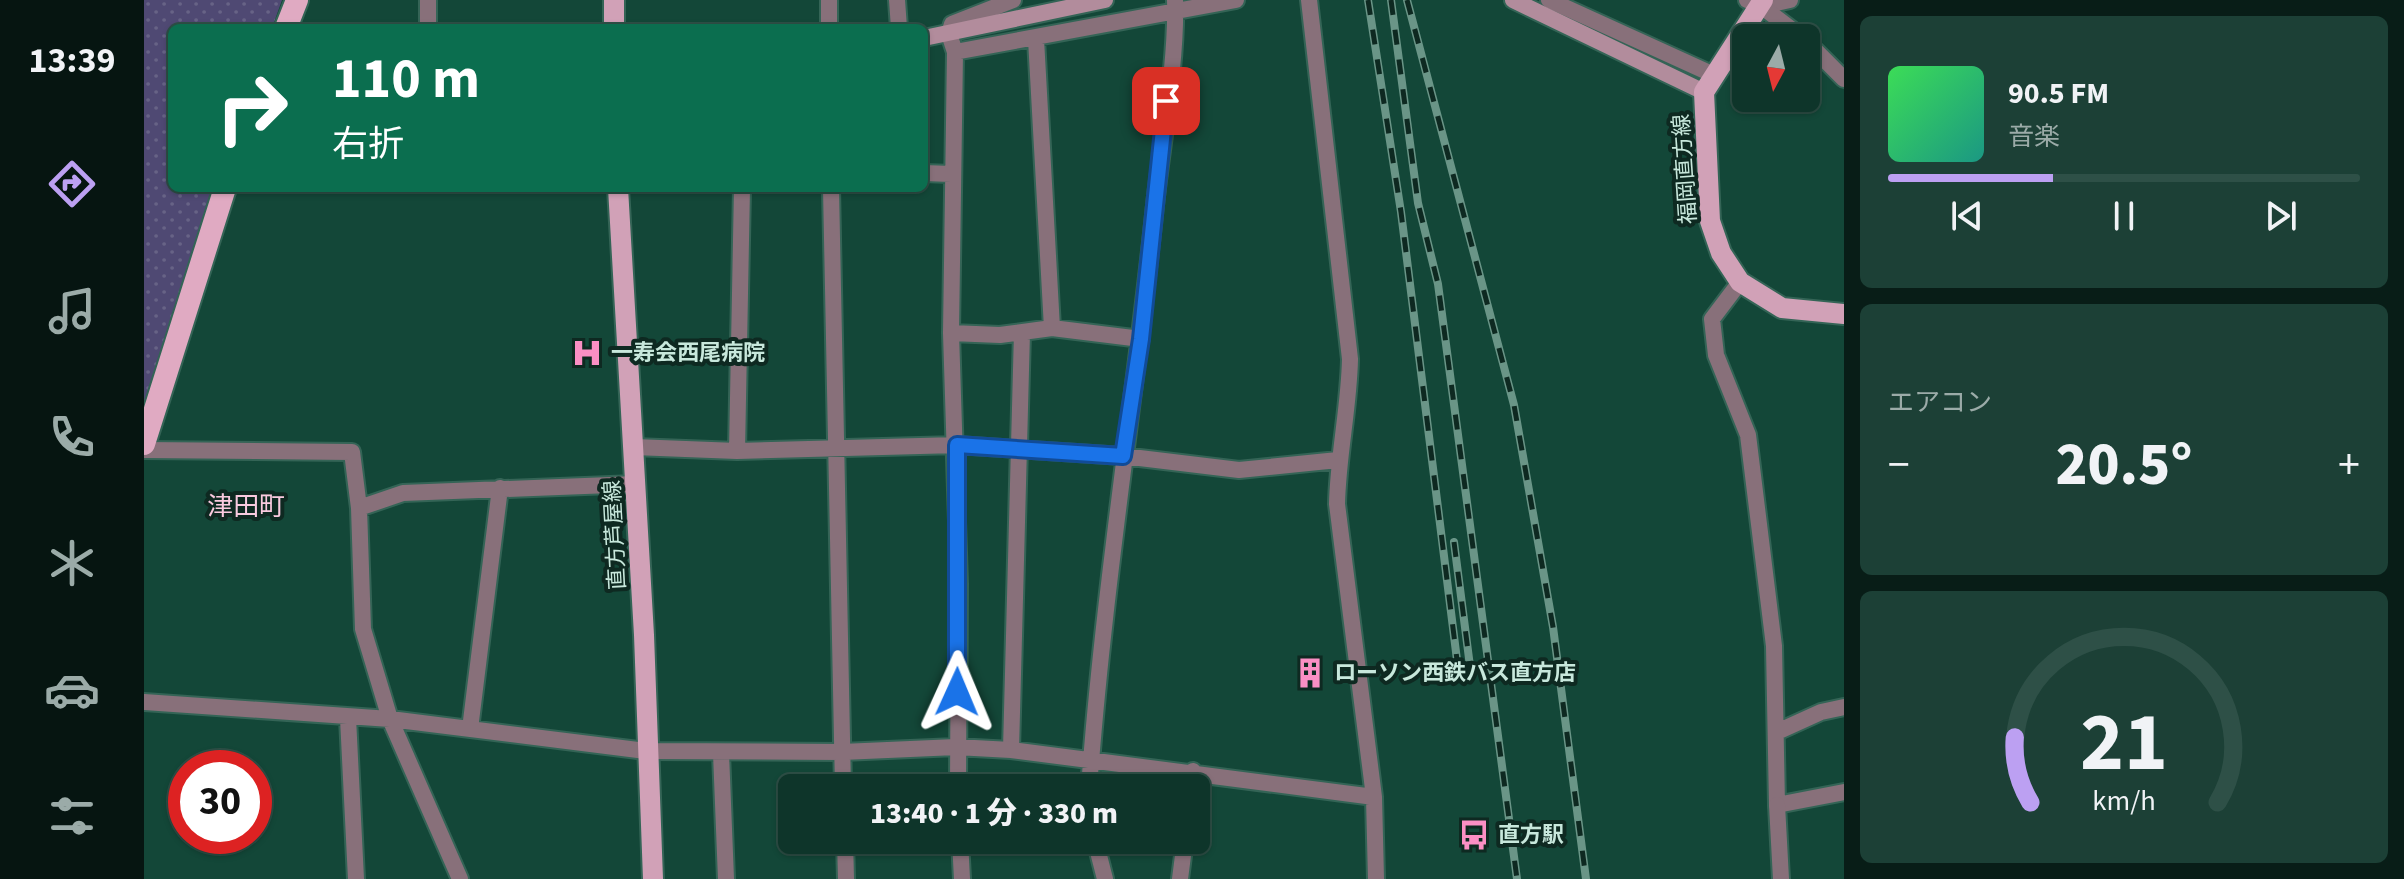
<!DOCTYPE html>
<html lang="ja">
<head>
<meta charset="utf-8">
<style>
	:root { --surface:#0e352a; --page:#1c4036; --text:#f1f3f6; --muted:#9baba8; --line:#2e5047; --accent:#bca0f2 }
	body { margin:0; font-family:"Source Sans 3","Noto Sans JP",sans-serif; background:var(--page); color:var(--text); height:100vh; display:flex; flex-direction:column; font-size:30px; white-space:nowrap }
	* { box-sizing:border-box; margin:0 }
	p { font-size:26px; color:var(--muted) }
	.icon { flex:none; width:44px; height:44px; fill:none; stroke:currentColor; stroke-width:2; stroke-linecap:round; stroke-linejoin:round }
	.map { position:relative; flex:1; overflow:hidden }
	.drawer { display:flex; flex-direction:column; gap:16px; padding:16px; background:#081d17; width:560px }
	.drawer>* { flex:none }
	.banner { position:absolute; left:24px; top:24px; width:760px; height:168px; border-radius:12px; box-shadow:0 2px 6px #0004,0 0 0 2px var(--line); background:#0b6e4f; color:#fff; overflow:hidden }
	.needle { width:52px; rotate:187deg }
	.fabs { position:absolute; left:1588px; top:24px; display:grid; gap:16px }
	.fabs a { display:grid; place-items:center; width:88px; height:88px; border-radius:12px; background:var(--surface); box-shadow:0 2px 6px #0004,0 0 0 2px var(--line); font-size:40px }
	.speed { position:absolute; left:24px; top:750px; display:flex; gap:16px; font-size:40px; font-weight:700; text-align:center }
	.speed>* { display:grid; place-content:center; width:104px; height:104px; border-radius:50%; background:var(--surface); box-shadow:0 2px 6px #0004,0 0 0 2px var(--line); line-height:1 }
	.speed .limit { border:12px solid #d22; background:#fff; color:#111 }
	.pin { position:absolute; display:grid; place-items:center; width:68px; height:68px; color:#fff; margin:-34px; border-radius:16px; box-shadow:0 4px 12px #0006 }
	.me { position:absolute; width:88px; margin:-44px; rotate:1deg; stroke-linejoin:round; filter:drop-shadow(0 0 6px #0008) }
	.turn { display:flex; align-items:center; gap:28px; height:168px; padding:0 32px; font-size:36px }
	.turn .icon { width:104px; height:104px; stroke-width:2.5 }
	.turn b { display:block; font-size:56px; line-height:68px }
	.big { font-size:60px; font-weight:800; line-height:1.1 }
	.drawer .widget { flex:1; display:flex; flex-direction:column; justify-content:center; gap:12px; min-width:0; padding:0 28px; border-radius:12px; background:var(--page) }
	.drawer .dial { align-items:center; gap:0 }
	.dial svg { height:208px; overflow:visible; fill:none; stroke:var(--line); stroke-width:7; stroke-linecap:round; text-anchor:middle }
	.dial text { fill:var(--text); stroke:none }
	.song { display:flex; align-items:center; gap:24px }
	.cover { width:96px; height:96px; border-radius:12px; background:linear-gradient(135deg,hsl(130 70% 55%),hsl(170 70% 35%)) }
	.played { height:8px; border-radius:4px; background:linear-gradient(90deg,var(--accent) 35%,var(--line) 35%) }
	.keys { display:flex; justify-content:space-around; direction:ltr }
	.heat { display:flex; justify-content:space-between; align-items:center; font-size:44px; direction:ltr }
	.trip { position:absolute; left:634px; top:774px; width:432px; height:80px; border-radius:12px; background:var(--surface); box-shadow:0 2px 6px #0004,0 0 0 2px var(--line); font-weight:800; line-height:80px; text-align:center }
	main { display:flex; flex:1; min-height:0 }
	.menu { display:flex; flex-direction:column; width:144px; justify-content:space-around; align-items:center; background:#061511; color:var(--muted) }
	.menu .icon { width:56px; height:56px }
	.menu .selected { color:var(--accent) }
	.menu b { font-size:36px; color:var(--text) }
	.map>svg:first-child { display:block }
	.park { fill:url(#park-dots) }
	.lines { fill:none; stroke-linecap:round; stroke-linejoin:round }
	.minor-casing { stroke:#346456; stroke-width:20 }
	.tertiary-casing { stroke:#346456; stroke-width:20 }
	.secondary-casing { stroke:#346456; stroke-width:20 }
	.primary-casing { stroke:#346456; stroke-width:24 }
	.trunk-casing { stroke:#346456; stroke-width:26 }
	.minor { stroke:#88707a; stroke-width:16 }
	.tertiary { stroke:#88707a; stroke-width:16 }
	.secondary { stroke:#b28c9c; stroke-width:16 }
	.primary { stroke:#d1a1b7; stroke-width:20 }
	.trunk { stroke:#e0aac2; stroke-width:22 }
	.rail-casing { stroke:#6a9587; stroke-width:8 }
	.rail { stroke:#0e2921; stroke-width:5; stroke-dasharray:15; stroke-linecap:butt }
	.route-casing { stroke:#114b97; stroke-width:20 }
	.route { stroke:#1a73e8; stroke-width:14 }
	.labels { text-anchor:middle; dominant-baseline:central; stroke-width:8; stroke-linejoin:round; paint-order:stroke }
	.street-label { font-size:22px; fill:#c8e8dc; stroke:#0e2921 }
	.poi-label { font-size:22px; font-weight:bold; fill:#c8e8dc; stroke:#0e2921; text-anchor:start }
	.quarter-label { font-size:26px; fill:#f9cadf; stroke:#0e2921 }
</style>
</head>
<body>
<main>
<nav class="menu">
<b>13:39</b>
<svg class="icon selected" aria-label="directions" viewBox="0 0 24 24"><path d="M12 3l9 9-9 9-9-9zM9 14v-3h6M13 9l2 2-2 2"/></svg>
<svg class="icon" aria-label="music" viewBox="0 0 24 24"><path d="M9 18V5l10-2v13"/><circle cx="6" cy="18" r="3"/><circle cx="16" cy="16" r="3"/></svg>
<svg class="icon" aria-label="phone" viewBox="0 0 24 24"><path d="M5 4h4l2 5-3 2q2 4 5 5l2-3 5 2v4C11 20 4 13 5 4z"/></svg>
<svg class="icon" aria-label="climate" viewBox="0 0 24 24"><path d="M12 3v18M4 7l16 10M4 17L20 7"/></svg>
<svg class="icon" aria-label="car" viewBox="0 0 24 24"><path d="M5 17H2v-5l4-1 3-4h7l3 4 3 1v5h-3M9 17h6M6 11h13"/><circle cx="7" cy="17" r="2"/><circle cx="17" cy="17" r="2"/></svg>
<svg class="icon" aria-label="filters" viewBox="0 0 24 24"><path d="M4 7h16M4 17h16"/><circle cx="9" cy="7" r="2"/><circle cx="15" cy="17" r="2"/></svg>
</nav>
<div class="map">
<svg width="1700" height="879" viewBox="0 0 1700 879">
	<defs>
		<pattern id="park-dots" width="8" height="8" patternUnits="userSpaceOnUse" patternTransform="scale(2)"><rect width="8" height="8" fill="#4f4973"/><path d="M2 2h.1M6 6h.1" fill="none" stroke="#676386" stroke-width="1.8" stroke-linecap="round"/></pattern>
	</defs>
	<rect width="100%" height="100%" fill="#134738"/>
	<path class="park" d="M0,0H138L128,28H28V188H74L0,405Z"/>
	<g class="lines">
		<g class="minor-casing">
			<path id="minor" d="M753,0L755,28
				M1165,0L1206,359C1205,408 1194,455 1193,504L1230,797L1232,879
				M1405,0L1570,75
				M1603,0L1617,6L1646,0
				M284,28V0
				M685,28V0
				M892,39L908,328
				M811,52L1092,0
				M780,173L807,174
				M687,188L699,788
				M1596,282L1568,319L1572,355L1604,435L1630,646L1633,805L1700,792
				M807,333L856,335L908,328L997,339
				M490,447L593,451L813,445L979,456L1095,470L1194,460
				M0,450L208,452L215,508L219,629L246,719L316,879
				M593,451L598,188
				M215,508L259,493L492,484
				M0,702L246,719L502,751L698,752L812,747L867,750L1230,797
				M204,718L212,879
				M326,729L356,488
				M1633,732L1677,712L1700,707
				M867,750L878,332
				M577,753L582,879
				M814,788L815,584L807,333L811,52L805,34L808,24L869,0
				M945,788C959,593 991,399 1011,205C1018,142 1033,61 1031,0
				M1047,788L1049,771
				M701,840L702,879
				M816,840L818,879
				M951,840L961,879
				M1036,879L1041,840"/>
		</g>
		<g class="tertiary-casing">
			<path id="tertiary" d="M1617,6L1659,38
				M1662,41L1700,79
				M1633,805L1637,879"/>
		</g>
		<g class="secondary-casing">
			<path id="secondary" d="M1369,0L1560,92
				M780,38L961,0"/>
		</g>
		<g class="primary-casing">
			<path id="primary" d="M1619,0L1560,92L1566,221L1577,253L1596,282L1638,308L1700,314
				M470,28V0
				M474,188L500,635L509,879"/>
		</g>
		<g class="trunk-casing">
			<path id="trunk" d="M142,28L153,0
				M0,444L81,188"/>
		</g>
		<use href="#minor" class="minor"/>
		<use href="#tertiary" class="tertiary"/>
		<use href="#secondary" class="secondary"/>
		<use href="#primary" class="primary"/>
		<use href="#trunk" class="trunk"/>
		<g class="rail-casing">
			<path id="rail" d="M1224,0L1257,212L1315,676
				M1247,0L1274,203L1294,284L1373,879
				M1263,0L1370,405L1409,627L1442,879
				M1310,542L1327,674"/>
		</g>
		<use href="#rail" class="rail"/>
	</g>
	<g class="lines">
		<g class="route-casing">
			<path id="route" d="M813,692V445L979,456L997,339L1022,101"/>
		</g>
		<use href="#route" class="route"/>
	</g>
	<defs>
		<g id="hospital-bare" transform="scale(2.4)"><path d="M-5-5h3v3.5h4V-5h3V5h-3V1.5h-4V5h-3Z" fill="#fb8fc4" stroke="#0e2921" stroke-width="2.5" paint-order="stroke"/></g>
		<g id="building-bare" transform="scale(2.4)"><path d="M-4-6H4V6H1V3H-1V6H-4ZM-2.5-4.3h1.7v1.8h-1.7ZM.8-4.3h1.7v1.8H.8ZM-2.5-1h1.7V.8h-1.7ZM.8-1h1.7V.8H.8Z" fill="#fb8fc4" stroke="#0e2921" stroke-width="2.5" paint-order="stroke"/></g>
		<g id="bus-bare" transform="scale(2.4)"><path d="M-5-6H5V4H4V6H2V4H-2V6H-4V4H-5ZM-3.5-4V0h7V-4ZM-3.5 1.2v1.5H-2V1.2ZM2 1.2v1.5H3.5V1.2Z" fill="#fb8fc4" stroke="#0e2921" stroke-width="2.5" paint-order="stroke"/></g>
	</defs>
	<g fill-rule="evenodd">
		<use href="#hospital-bare" x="443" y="353"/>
		<use href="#building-bare" x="1166" y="673"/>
		<use href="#bus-bare" x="1330" y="835"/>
	</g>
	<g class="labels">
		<g class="street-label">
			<text transform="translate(1541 169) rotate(-94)">福岡直方線</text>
			<text transform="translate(471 535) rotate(-93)">直方芦屋線</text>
		</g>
		<g class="poi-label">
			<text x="467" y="353">一寿会西尾病院</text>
			<text x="1190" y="673">ローソン西鉄バス直方店</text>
			<text x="1354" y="835">直方駅</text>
		</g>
		<g class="quarter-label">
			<text x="102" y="506">津田町</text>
		</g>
	</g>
</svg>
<div class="fabs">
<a><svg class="needle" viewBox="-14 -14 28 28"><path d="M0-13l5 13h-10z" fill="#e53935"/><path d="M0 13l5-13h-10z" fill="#9baba8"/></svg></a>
</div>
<div class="speed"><div class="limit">30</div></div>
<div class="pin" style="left:1022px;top:101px;background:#d93025"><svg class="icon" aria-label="arrive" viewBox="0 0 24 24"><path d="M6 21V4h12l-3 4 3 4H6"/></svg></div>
<svg class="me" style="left:813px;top:692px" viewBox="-20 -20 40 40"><path d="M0-17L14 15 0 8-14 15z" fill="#1a73e8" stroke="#fff" stroke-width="4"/></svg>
<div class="trip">13:40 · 1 分 · 330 m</div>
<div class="banner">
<div class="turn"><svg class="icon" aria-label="right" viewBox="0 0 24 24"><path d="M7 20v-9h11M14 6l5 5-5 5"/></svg><div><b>110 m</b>右折</div></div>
</div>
</div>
<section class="drawer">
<div class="widget">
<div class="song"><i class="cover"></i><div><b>90.5 FM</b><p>音楽</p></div></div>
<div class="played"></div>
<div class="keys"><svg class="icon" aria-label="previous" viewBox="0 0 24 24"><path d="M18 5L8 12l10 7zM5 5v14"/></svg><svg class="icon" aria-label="pause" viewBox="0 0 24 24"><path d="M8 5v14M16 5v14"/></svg><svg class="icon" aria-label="next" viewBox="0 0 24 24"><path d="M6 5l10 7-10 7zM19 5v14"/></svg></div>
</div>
<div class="widget"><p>エアコン</p>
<div class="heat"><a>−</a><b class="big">20.5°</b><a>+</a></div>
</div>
<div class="widget dial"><svg viewBox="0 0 100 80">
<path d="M14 69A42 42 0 1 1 86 69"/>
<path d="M14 69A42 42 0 0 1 8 44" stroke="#bca0f2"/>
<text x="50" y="56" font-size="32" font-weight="700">21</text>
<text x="50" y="72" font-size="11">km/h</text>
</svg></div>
</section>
</main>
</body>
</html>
